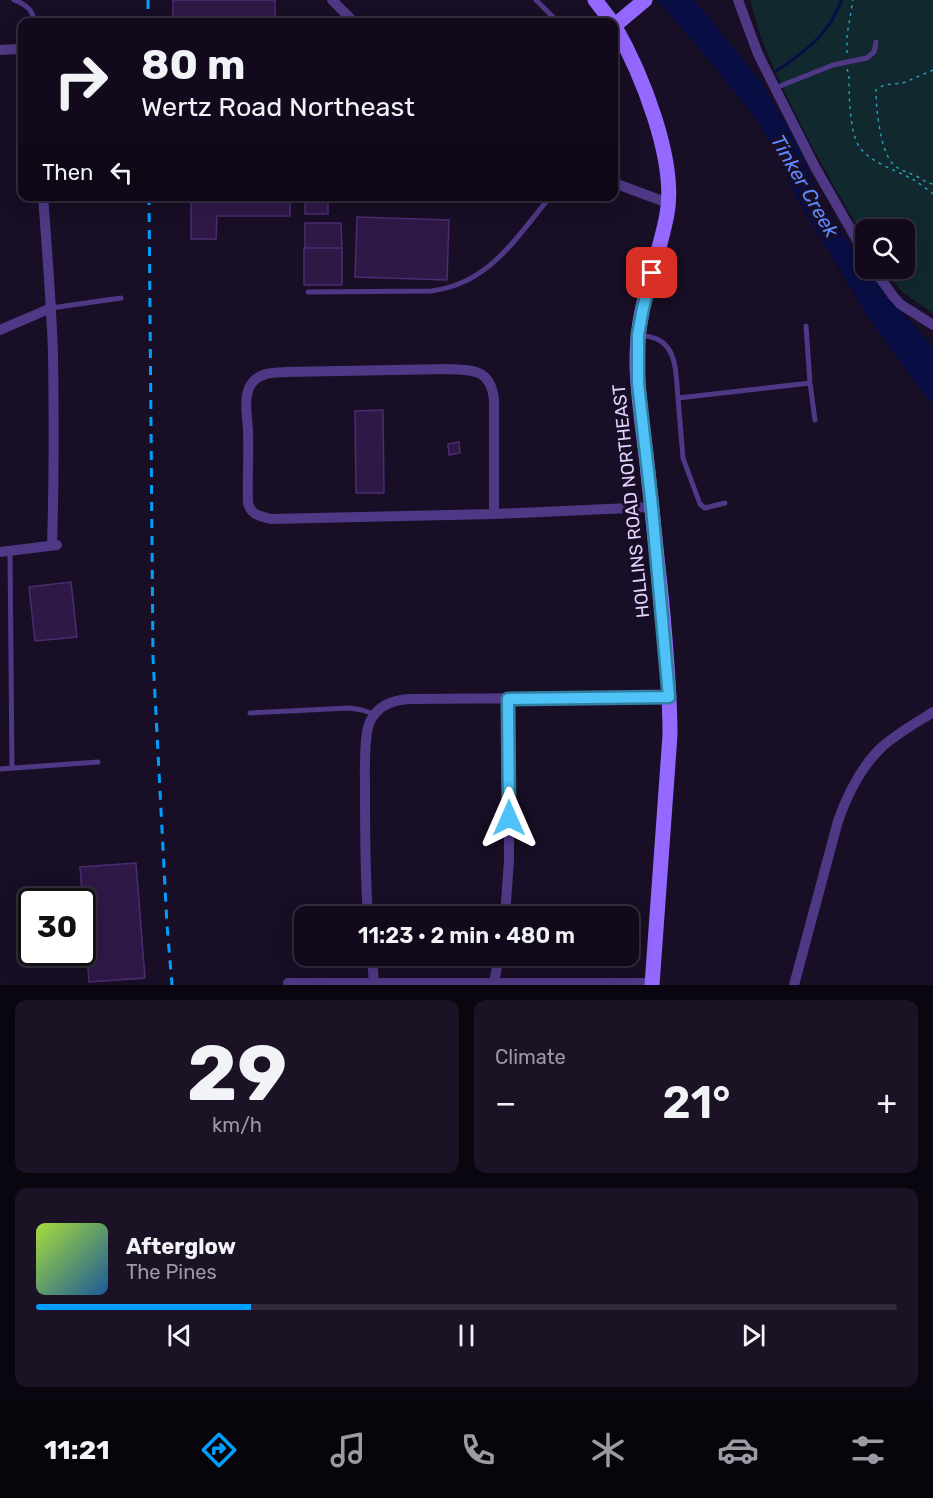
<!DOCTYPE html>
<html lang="en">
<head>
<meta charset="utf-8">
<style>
	:root { --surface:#120a1c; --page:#1b1325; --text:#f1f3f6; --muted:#9c9aa3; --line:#312b3b; --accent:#009ffc }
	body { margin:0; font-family:Rubik,sans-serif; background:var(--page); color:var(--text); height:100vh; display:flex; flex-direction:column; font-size:22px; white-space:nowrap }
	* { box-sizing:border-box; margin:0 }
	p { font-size:20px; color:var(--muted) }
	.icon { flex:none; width:33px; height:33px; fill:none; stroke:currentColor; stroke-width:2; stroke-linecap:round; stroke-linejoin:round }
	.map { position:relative; height:985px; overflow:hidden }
	.panel { display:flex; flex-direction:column; gap:15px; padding:15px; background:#0a060f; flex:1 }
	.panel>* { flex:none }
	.banner { position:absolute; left:18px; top:18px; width:600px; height:183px; border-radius:12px; box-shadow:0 6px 24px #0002,0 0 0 2px var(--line); background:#120a1c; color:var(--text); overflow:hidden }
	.buttons { position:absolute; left:855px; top:219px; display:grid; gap:12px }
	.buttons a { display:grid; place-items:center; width:60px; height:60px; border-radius:12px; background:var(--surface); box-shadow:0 6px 24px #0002,0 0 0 2px var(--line); font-size:30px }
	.speed { position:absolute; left:18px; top:888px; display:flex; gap:12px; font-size:30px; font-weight:700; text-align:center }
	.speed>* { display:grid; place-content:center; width:78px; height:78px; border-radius:50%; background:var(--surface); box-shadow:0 6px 24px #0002,0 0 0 2px var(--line); line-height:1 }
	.speed .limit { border:3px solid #111; border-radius:9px; background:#fff; color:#111 }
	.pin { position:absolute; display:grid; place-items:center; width:51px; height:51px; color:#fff; margin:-26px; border-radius:12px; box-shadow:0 3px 9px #0006 }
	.me { position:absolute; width:66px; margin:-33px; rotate:0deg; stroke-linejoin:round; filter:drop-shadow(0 0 4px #0008) }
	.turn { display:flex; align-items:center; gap:21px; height:126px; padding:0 24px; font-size:27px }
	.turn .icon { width:78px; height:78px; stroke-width:2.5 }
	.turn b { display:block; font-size:42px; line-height:51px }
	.then { display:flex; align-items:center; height:57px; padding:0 24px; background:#0003; gap:12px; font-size:22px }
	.big { font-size:45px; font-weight:600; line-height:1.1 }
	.panel .widget { flex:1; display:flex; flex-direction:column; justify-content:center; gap:9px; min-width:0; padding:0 21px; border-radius:12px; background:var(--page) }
	.panel .dial { align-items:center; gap:0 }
	.dial b { font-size:78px; line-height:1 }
	.song { display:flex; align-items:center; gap:18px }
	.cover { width:72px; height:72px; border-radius:9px; background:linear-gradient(135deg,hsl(80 70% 55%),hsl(210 70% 35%)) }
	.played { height:6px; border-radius:3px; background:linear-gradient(90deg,var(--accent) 25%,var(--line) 25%) }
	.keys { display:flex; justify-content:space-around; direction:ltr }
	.heat { display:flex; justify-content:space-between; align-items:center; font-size:33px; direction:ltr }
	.panel .tiles { flex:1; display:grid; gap:15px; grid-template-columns:1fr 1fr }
	.widget:last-child { grid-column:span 2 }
	.trip { position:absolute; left:294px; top:906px; width:345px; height:60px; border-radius:12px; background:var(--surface); box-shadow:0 6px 24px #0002,0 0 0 2px var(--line); font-weight:600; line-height:60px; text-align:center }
	.tab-bar { display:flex; height:96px; justify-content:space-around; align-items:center; background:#07040b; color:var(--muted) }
	.tab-bar .icon { width:42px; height:42px }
	.tab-bar .on { color:var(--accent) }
	.tab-bar b { font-size:27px; color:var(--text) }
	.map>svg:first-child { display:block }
	.green { fill:#11282f }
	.water { fill:#080e43 }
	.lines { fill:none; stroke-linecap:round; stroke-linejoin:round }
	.stream { stroke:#080e43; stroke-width:3 }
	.building { fill:#2e1946; stroke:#4c2b73; stroke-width:1.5 }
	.path { stroke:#2c9bb9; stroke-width:1.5; stroke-dasharray:3 4.5; stroke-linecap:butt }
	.lane { stroke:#4f3885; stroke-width:5 }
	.street { stroke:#4f3885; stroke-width:10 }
	.secondary { stroke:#9568ff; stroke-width:15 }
	.rail { stroke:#009ffc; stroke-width:3; stroke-dasharray:9 8; stroke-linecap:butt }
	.route-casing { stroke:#337fa1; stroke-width:15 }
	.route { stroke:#4fc3f7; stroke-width:10 }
	.labels { text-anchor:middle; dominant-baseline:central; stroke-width:6; stroke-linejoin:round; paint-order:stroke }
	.street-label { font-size:18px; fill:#e3d1ff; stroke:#180e25 }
	.water-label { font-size:20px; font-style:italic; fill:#5f8aff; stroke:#180e25 }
</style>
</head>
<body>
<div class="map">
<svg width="933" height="985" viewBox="0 0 933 985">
	<rect width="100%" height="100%" fill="#180e25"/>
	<path class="green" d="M750,0H933V313L902,292L883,269L904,268V230H866L865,240C829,178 793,115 765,48C759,33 755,16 750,0Z"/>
	<path class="water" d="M657,0H694L760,80L794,137L821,201L861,262L933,348V403L925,396L870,320L797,199L777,154L753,115L718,71Z"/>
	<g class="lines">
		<path class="stream" d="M776,71C795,59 818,42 831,22C835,15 838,7 842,0"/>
	</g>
	<path class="building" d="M173,0H275V22H173Z
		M191,196H290V216H217L216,239H191Z
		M305,202H328V214H305Z
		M357,217L449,220L447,280L355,277Z
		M305,223H341L342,248H305Z
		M304,248H342V285H304Z
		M383,410L384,493H356L355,411Z
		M459,442L460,453L449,455L448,444Z
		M71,582L77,637L35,641L29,587Z
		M136,863L145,978L89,982L80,867Z"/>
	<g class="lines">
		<path class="path" d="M847,53V35L853,0
			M847,69L849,75C849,93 849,135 861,149C872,163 898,171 914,180C920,184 927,189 933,194
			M933,70L903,83L884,85L876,90C876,108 880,149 892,163C899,171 908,172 916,176C922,179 926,183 933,184"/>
		<path class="lane" d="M14,0C25,4 34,10 34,22
			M536,0L558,22
			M775,88L833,65L867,58L874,52L876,42
			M308,292L431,291C490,284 516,237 551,196
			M51,308L121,298
			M806,326L810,383L815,420
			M640,335C646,336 654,337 659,340C678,350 676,379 678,398L810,383
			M678,398L683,458L700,504L705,508L725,503
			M10,551L12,768
			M250,713L349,708L362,710L374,714
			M0,769L98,762"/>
		<path class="street" d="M332,0L354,22
			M738,0L758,54L775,88L815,167L866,256
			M0,50L18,49L22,50
			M614,183L668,203
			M43,196C47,248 51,300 53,352C54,417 54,481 52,545
			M873,268L893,296L900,304L933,325
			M0,330L51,308
			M494,514V399C490,368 472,370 447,369L286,372C274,373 260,372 252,383C242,396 248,418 248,433C249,456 247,479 248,503C251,515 260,516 271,519L494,514L652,507
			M0,552L57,545
			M368,916C365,875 365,833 365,792C365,772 364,752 367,732C368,726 370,720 374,715C383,703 396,700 410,699L669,697
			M505,916L509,860L508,699
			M372,956L374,985
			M288,983H652
			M494,983L499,956
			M794,985L838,821C848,793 861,766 883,746C898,733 916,723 933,712"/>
		<path class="secondary" d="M595,0L612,22
			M614,25C641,72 677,160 667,214C661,247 649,278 642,311C637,335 636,359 638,383C640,413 645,443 648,473C653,517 657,560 662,604C666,648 670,691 670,735L652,985
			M614,26L645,0"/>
		<path class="rail" d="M148,0V22
			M149,196L153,657L167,925L172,985"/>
	</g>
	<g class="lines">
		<g class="route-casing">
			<path id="route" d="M509,818L508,699L669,697L652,507L638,383V335L643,308L652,273"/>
		</g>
		<use href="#route" class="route"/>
	</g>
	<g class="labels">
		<g class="street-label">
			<text transform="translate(631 501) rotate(-96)">HOLLINS ROAD NORTHEAST</text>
		</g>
		<g class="water-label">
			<text transform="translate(805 186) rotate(60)">Tinker Creek</text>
		</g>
	</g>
</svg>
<div class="buttons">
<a><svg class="icon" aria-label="search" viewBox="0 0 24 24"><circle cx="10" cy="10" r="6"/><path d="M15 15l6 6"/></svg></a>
</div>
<div class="speed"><div class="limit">30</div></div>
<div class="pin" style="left:652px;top:273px;background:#d93025"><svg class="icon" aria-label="arrive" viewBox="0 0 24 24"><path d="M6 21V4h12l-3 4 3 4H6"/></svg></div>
<svg class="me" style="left:509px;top:818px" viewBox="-20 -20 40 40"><path d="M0-17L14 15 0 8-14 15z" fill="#4fc3f7" stroke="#fff" stroke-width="4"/></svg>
<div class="trip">11:23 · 2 min · 480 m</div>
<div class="banner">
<div class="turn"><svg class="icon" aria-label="right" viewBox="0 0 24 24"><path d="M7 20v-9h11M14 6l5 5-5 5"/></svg><div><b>80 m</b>Wertz Road Northeast</div></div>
<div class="then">Then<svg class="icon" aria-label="left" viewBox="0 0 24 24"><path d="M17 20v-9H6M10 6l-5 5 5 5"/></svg></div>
</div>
</div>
<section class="panel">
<div class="tiles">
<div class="widget dial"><b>29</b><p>km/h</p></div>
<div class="widget"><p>Climate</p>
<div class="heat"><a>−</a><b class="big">21°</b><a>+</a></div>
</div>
<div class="widget">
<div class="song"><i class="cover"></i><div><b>Afterglow</b><p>The Pines</p></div></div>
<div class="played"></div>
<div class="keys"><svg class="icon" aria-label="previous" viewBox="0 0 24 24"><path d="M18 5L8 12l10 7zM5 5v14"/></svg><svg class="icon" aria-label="pause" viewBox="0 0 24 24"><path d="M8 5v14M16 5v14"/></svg><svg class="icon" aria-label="next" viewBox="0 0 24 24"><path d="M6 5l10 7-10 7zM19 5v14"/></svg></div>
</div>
</div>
</section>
<nav class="tab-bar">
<b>11:21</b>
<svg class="icon on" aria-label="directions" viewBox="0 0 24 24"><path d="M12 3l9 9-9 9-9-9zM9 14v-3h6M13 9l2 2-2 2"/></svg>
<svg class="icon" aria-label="music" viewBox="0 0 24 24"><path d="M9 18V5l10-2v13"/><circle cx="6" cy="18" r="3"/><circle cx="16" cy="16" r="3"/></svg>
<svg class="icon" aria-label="phone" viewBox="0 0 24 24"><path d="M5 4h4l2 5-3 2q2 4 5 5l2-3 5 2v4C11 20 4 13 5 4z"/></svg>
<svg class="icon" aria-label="climate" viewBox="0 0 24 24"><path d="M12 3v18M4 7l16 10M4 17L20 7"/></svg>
<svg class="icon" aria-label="car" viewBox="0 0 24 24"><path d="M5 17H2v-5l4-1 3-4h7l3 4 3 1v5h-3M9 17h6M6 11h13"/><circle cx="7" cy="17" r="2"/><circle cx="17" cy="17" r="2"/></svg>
<svg class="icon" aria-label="filters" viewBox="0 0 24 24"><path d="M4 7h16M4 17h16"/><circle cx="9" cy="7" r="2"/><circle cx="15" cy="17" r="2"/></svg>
</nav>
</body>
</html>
